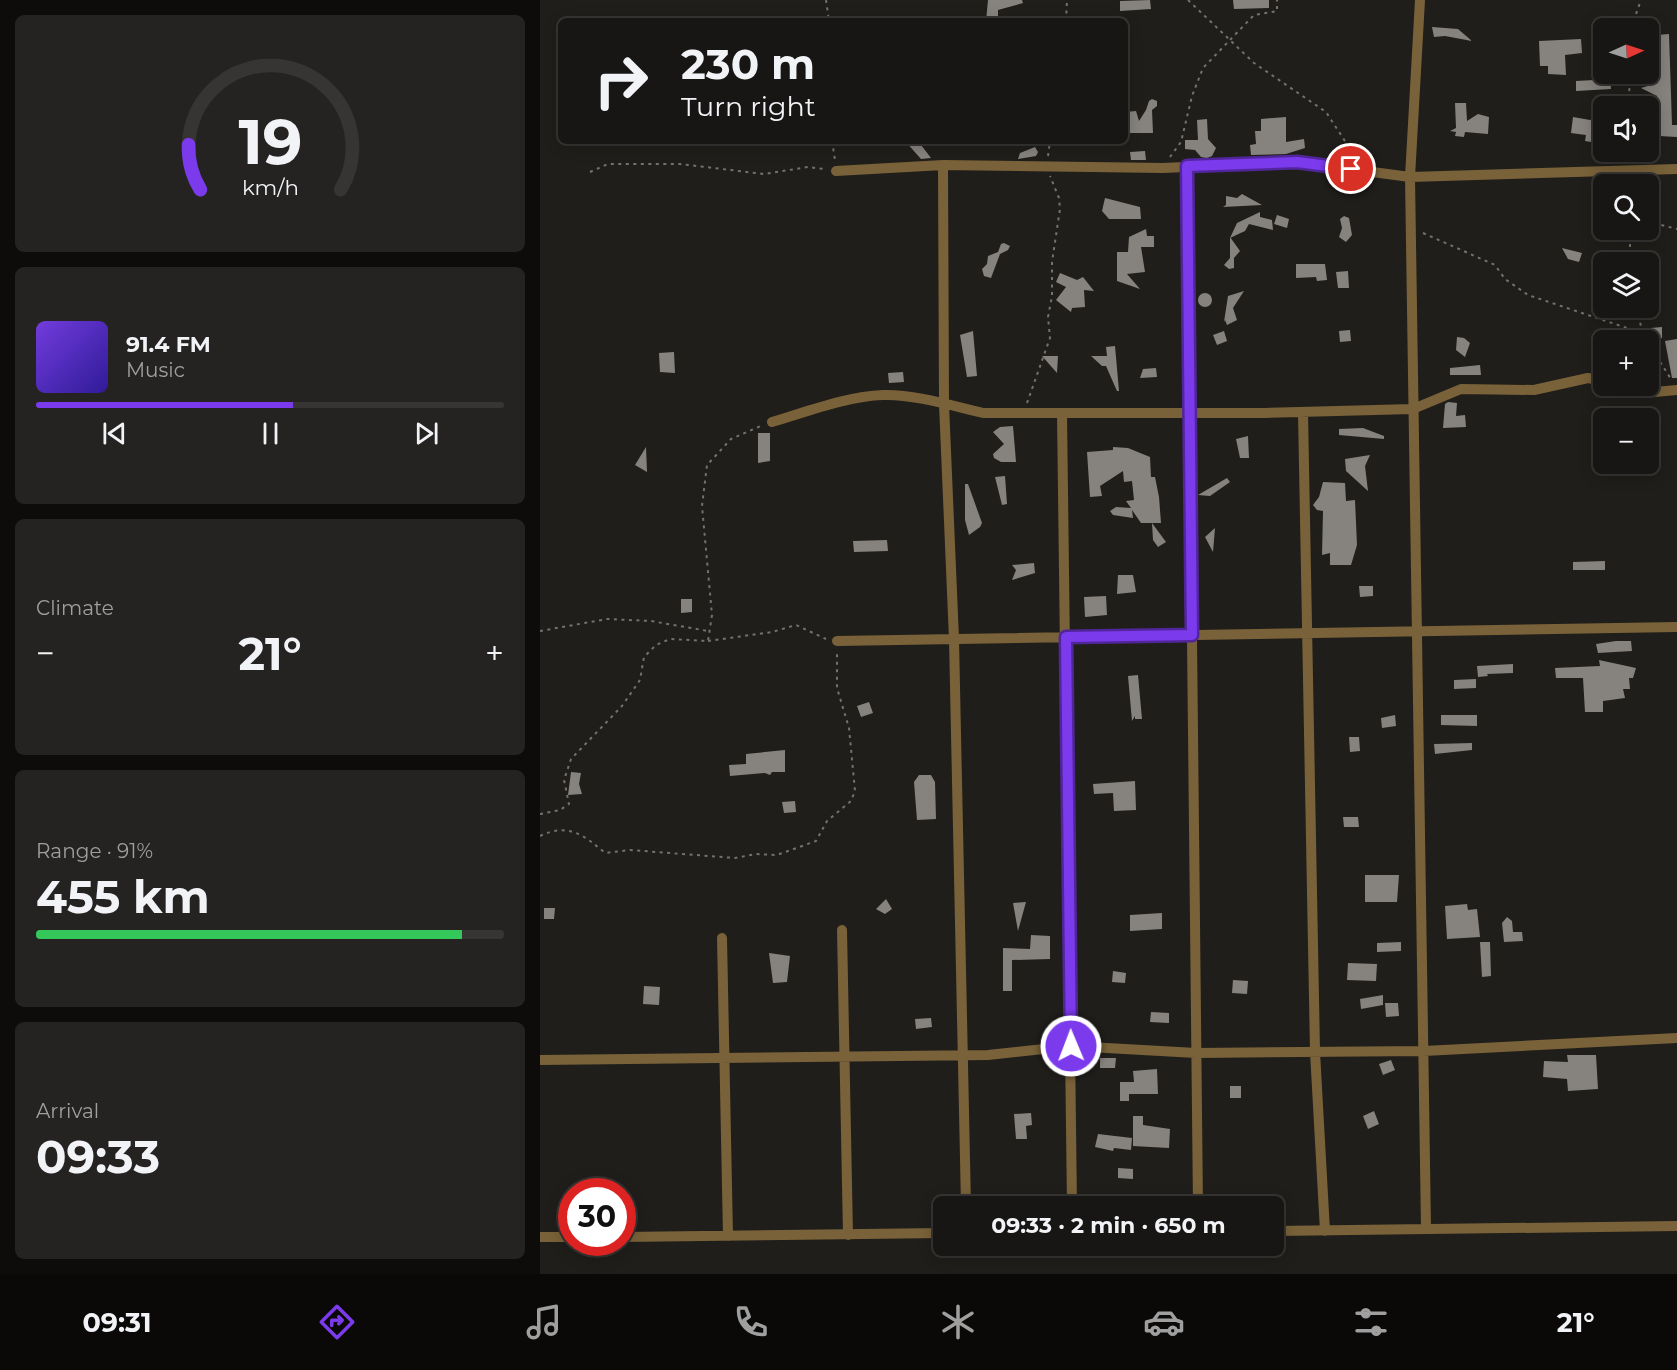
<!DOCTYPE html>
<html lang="en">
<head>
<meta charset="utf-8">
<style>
	:root { --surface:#181614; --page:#252322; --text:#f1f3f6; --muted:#9f9fa0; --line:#363534; --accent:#7c3aed }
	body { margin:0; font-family:Montserrat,sans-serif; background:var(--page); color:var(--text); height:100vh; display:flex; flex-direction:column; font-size:22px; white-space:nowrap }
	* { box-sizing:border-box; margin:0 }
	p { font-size:20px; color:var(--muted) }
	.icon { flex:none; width:33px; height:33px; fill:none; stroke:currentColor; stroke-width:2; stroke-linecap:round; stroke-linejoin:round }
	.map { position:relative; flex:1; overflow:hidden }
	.sheet { display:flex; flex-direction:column; gap:15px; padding:15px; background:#0d0c0b; width:540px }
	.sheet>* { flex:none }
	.top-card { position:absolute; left:18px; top:18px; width:570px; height:126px; border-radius:9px; box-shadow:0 3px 15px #0003,0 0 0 2px var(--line); background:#181614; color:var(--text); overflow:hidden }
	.needle { width:39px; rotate:87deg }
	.buttons { position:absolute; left:1053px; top:18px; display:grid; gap:12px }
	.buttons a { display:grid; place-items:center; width:66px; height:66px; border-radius:9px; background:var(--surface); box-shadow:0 3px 15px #0003,0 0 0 2px var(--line); font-size:30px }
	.speed { position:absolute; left:18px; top:1178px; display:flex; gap:12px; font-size:30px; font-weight:700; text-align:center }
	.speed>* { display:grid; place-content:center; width:78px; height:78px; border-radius:50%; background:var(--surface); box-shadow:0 3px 15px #0003,0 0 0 2px var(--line); line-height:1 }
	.speed .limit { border:9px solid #d22; background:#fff; color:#111 }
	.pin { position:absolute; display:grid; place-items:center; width:51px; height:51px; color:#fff; margin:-26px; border:3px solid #fff; border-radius:50%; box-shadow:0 2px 6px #0007 }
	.me { position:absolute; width:66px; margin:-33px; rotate:359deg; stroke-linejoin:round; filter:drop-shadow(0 0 4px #0008) }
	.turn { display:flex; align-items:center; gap:21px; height:126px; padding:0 24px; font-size:27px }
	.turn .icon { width:78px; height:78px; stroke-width:2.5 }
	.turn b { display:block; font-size:42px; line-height:51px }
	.big { font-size:45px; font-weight:700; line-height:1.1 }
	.sheet .card { flex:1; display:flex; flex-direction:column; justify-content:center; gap:9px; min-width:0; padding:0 21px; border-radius:9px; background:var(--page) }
	.sheet .dial { align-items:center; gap:0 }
	.dial svg { height:156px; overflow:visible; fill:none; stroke:var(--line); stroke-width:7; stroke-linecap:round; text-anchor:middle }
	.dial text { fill:var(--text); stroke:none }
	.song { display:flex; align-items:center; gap:18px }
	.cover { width:72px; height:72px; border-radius:9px; background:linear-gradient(135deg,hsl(260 70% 55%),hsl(250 70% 35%)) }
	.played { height:6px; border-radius:3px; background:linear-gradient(90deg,var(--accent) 55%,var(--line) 55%) }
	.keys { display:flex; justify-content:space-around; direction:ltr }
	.heat { display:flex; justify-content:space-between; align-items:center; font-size:33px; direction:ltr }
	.charge { height:9px; border-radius:4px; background:linear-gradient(90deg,#34c759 91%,var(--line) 0) }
	.trip { position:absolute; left:393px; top:1196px; width:351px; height:60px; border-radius:9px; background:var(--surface); box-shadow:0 3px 15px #0003,0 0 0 2px var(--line); font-weight:700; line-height:60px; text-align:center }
	.tabs { display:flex; height:96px; justify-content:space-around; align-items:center; background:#0a0908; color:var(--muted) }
	.tabs .icon { width:42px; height:42px }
	.tabs .on { color:var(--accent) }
	.tabs b { font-size:27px; color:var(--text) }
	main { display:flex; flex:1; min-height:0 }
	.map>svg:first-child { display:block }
	.building { fill:#86837e }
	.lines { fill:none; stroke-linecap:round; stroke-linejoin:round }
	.path { stroke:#74726f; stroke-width:2; stroke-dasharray:3 4.5; stroke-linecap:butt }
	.minor { stroke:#796239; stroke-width:10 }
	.route-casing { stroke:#51269a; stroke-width:15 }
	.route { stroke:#7c3aed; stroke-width:10 }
</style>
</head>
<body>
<main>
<section class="sheet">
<div class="card dial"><svg viewBox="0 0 100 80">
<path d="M14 69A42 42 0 1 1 86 69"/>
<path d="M14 69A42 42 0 0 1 8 46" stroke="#7c3aed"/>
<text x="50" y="56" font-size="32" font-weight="700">19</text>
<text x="50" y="72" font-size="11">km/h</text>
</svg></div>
<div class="card">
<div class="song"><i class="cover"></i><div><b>91.4 FM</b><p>Music</p></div></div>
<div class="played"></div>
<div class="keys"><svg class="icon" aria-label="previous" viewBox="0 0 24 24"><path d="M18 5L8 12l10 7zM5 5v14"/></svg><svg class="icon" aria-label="pause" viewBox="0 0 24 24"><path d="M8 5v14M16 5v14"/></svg><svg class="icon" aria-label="next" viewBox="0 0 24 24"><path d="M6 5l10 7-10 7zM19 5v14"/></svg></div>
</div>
<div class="card"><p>Climate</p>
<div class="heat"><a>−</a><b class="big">21°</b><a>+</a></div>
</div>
<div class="card"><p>Range · 91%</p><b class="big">455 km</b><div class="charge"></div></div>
<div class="card"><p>Arrival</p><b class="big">09:33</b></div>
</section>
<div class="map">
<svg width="1137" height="1274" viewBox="0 0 1137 1274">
	<rect width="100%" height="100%" fill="#201e1a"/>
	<path class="building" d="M448,0H482L483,3L458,10V21H446Z
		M610,0L611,9L580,11V1Z
		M693,0H729V8L694,9Z
		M892,27L918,29L932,41L905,36L894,37Z
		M1129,34L1132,125H1137V137L1119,136L1117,96L1101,88L1118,83L1117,35Z
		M1041,39L1042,53L1025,55L1026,75L1008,74V66H1000L999,41Z
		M1070,75L1071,89L1036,91V81L1054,80V76Z
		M612,99L617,101V106L612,110L613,133H585V112L596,111L599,121L606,110L609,101Z
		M915,103H926L927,121L938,114L949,117L948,134L925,132L924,137L915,136L916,132L910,131L916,128Z
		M1064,114V144L1045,141L1046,135L1031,133L1033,117L1050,120Z
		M746,117V142L764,139L765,148L746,154L711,155L710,145L716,144L715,131H721V119Z
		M667,119L668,139L676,148L672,156L667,158L661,157L655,150L645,149V140H658L657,120Z
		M365,141H378L391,158L381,159Z
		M495,147L498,152L496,156L478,159L480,153Z
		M605,151L606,160H591L590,152Z
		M702,194L722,205L683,207L686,205V196L697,198Z
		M565,198L600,207L601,219H569L562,211Z
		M720,212V217L732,220L733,230L709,224L705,231L690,238L697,223Z
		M737,215L749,219L747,228L734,224Z
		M804,216L809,218L812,235L806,242L799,237L802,228L800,219Z
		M606,229L607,236H614V247H601L605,272L587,274L600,289L577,281V252H588L589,237Z
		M690,237L700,251L694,258V268L689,269L684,265L690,258Z
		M461,244L464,243L470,246L468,250L460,254L451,278L444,276L442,269L447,264L448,256L458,252Z
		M1022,248L1042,253L1039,262L1028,259Z
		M756,264H785L787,280L777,281L776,277L756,278Z
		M808,271L809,288H798L796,272Z
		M520,273L537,280L543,277L554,291L544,290L545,307L532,308L531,312L516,300L526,287L516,282Z
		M704,291L693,308L697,320L687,325L685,320L684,322L688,296Z
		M658 300a7 7 0 1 1 14 0a7 7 0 1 1-14 0Z
		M1122,327V338L1111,339V328Z
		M810,330L811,341L800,342L799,331Z
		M433,331L437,376L427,377L420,335Z
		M684,331L687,341L677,345L673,335Z
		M917,337L924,338L930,343L925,357L916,350Z
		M1137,339V378H1132L1125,341Z
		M575,346L579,391H577L566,366H562L551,356H567L566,347Z
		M134,352L135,373L120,372L119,353Z
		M502,356H518L517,373Z
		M940,365L941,375H910V368Z
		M616,368L617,377L600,378L603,369Z
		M363,372L364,382L349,383L348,373Z
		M908,402L917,403L916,416L925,415L926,427L903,428L905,404Z
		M473,426L476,462H461L454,458L453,454L464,444L453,432L460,427Z
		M823,428L844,436V439L799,435V429Z
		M218,433H230V461L218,463Z
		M708,436L709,458H700L696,439Z
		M106,447L107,472L95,465Z
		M573,447L588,448L610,457L611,477H615L619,497L621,523H601L592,510L593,518L573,515L570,511L576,507L591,508L586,501L594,500L592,481L584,482L583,471L560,486L562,496L550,497L547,452L573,450Z
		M830,455L825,466L828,491L806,471L805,459Z
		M465,476L467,504L462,505L455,477Z
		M687,478L690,482L670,496L658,495Z
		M783,482L805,483L806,501L815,500L817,545L811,565H790V553L782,555L783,511L777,510L773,505L779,497Z
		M425,484H428L442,523L440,527L429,535L425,520Z
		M612,523L626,542L618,547L613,540Z
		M675,528L673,552L665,537Z
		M347,540L348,551L314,552L313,541Z
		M1065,561V570H1033V562Z
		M494,563L495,573L472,580L476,570L472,565Z
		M578,575H593L596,592L577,594Z
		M819,586H833V596L820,597Z
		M566,596L567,615L545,617L544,597Z
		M141,599H152V612L141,613Z
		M1076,641H1091L1092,651L1058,653L1056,644Z
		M1059,660L1096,668L1093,678H1089L1090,689H1083L1085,698L1063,701V712H1045L1043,678H1016L1015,668L1060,666Z
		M973,664V673L947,674L948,676L938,677L937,666Z
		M598,675L602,719H595V716L592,721L588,676Z
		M936,679V688L914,689V680Z
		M329,702L333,713L321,717L317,706Z
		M855,715L856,726L842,728L841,718Z
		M901,715H937V726L901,725Z
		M809,737H819L820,751L810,752Z
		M932,743V750L895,754L894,744Z
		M245,750V772H232L230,775L225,773L190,776L189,765L206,764V754Z
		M31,772L41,773L39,784L42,794L28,795Z
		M379,775H391L395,782L396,819L377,820L374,782Z
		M595,781L596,810L574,811L573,793L554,794L553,784Z
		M255,801L256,812L244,813L242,802Z
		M803,817H818L819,827H804Z
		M825,875H859L857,902H825Z
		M346,899L352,909L345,914L336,909Z
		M486,902L478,931L473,903Z
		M927,904L928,910L937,909L940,937L907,939L905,906Z
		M4,908H15L14,919H4Z
		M622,913V929L590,931V915Z
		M967,917L972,921L973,932H982L983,941L964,942L962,923Z
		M491,935L510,936V959L472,960V991H463V948L490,949Z
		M861,942V951L837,952V943Z
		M940,942H950L951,976L942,977Z
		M229,953L250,956L247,982L233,983Z
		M808,963L837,964L836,981L807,980Z
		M573,971L586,973L585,983L572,982Z
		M693,980L708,981L707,994L692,993Z
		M104,986L120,987L119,1005L103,1004Z
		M843,995V1005L821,1009L820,999Z
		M845,1003H858L859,1016L846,1017Z
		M611,1012L629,1013V1023L610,1022Z
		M391,1018L392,1027L376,1029L375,1019Z
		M1027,1055H1056L1058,1089L1028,1091L1027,1079L1003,1077L1004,1061L1028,1062Z
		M560,1058H576L575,1068H560Z
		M851,1060L855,1070L843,1075L839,1064Z
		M617,1069L618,1094H589V1101H580V1082H594L593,1071Z
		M690,1086H701V1098H690Z
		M834,1111L839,1124L828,1129L823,1116Z
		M491,1113L492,1125L486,1126L487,1139H476L474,1114Z
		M593,1116H603V1125L630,1129L629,1148L593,1146Z
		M558,1134L592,1138L591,1150L574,1148L573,1151L555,1147Z
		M578,1168L593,1169V1179L578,1178Z"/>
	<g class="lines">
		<path class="path" d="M286,0L289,21
			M648,0L714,63L786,112L816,158
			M526,21L527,0
			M1091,28L1101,0
			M1087,106L1090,85L1088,74
			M292,141L295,160
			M508,156L510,141
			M630,157L641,142L652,96L663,68L714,15L737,11V0
			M1076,160L1078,152
			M50,172L68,164H140L224,174L268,167L284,169
			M1108,219L1113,223L1137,229
			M883,233L955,265L965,279L988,295L1102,333L1107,340
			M1090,262V241L1094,230
			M1097,308L1102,331
			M1108,343L1131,379
			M487,403L510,338L508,317L512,296V262L520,209L519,198L510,176
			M0,631L67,619L111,621L168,631
			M168,641L232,632L256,625L286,639
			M0,814L20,810L29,804L24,780L31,759L82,706L100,680L104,657L116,645L130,639L168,641L172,615L162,506L167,465L191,439L223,425
			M0,836C28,822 45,836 65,853L90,850L195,858L216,854L237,855L276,841L287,821L311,801L315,791L309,728L297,688V653"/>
		<path class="minor" d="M880,0L870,177L886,1228
			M403,165L404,404L414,639L426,1206
			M647,166L658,1206
			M296,171L403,165L623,168L757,162L870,177L1137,169
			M1083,386L1104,393L1137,390
			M763,412L775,1052L785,1231
			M522,413L532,1206
			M232,422C266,412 308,396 343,395C374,394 413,406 443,413H725L873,409L921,389L994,390L1048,378L1064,381
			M297,641L1137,627
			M302,930L308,1235
			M182,938L188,1236
			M0,1060L448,1055L531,1046L656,1053L884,1051L1137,1038
			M734,1231L1137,1226
			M0,1237H32
			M82,1237L404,1233"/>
	</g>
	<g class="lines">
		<g class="route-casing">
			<path id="route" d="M531,1046L526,637L652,635L647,166L757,162L811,169"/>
		</g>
		<use href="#route" class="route"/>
	</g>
</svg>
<div class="buttons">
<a><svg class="needle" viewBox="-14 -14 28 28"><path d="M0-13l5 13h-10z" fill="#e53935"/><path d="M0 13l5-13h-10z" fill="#9f9fa0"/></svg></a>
<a><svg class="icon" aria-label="sound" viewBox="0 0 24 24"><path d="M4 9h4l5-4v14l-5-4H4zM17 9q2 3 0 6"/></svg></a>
<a><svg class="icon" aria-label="search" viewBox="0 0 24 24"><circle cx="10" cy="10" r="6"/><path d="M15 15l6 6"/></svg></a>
<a><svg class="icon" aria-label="layers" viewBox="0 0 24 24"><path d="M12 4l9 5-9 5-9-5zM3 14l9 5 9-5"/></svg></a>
<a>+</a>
<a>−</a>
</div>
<div class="speed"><div class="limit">30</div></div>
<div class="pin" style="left:811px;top:169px;background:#d93025"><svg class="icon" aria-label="arrive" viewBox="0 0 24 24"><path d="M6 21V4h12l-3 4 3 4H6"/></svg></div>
<svg class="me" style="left:531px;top:1046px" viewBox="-20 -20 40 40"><circle r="17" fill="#7c3aed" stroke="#fff" stroke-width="3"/><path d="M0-11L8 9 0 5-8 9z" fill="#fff"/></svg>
<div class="trip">09:33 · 2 min · 650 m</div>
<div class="top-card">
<div class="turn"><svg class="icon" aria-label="right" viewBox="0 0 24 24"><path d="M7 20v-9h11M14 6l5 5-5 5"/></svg><div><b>230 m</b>Turn right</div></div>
</div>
</div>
</main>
<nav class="tabs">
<b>09:31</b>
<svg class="icon on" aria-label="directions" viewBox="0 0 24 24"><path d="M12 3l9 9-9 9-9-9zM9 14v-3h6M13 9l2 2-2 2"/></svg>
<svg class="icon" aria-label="music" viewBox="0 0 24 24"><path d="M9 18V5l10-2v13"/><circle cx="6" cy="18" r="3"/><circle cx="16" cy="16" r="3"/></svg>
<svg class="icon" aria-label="phone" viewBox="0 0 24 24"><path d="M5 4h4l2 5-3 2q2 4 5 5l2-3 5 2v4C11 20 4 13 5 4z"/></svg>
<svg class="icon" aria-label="climate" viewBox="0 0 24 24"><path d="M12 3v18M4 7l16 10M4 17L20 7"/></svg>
<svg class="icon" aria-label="car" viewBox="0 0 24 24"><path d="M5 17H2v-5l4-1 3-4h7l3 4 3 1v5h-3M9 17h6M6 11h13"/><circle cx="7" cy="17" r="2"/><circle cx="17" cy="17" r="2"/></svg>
<svg class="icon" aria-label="filters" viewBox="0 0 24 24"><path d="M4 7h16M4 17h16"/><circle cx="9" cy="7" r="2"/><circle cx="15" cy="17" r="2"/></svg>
<b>21°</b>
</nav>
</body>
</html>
